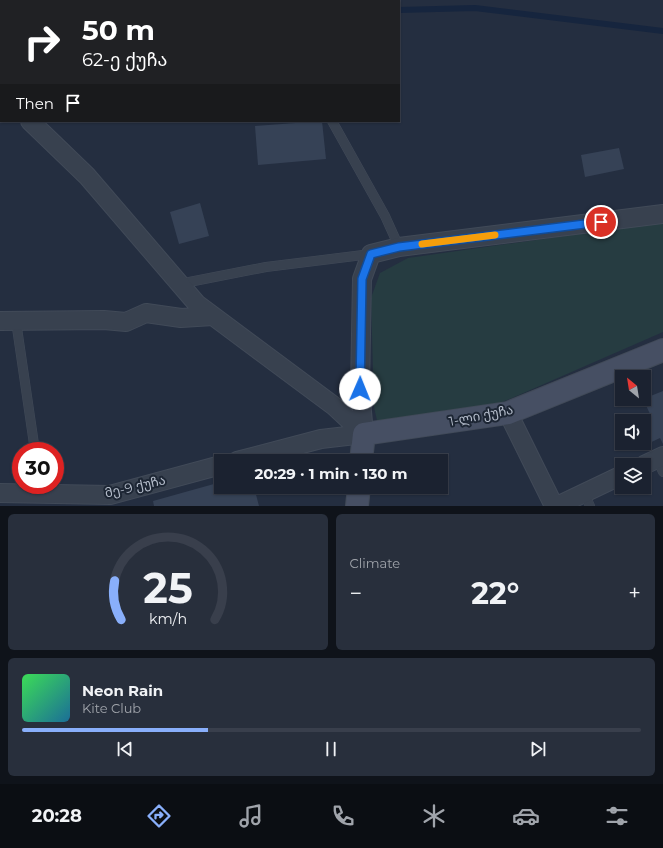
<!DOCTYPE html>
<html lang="en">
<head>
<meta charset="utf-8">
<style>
	:root { --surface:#1b2230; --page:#282f3c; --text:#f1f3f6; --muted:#a0a4ab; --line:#393f4c; --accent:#89affb }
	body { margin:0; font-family:Montserrat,"Noto Sans Georgian",sans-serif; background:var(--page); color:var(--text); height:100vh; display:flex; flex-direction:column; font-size:15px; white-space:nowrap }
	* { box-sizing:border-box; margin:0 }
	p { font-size:13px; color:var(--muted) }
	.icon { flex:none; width:22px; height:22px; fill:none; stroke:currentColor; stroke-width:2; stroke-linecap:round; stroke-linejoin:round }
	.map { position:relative; height:506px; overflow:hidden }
	.panel { display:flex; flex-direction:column; gap:8px; padding:8px; background:#0f131a; flex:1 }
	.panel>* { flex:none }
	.guide { position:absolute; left:0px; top:0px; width:400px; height:122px; box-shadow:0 1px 3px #0004,0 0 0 1px var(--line); background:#202124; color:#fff; overflow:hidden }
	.needle { width:26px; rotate:330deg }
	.fabs { position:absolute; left:615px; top:370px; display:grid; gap:8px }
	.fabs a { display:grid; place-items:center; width:36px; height:36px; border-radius:0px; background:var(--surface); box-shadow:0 1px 3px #0004,0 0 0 1px var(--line); font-size:20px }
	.speed { position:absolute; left:12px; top:442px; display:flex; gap:8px; font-size:20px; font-weight:700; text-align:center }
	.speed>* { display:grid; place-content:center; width:52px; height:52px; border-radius:50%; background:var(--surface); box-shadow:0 1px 3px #0004,0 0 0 1px var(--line); line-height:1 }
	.speed .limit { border:6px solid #d22; background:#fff; color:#111 }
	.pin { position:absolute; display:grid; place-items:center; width:34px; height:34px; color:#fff; margin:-17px; border:2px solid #fff; border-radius:50%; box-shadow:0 1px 4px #0007 }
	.me { position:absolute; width:44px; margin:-22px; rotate:1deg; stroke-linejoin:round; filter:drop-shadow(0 0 3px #0008) }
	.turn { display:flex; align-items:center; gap:14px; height:84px; padding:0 16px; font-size:18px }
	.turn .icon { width:52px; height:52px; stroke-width:2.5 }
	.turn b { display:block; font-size:28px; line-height:34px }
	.then { display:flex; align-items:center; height:38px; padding:0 16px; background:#0003; gap:8px; font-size:15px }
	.big { font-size:30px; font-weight:700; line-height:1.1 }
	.panel .card { flex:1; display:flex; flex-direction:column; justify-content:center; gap:6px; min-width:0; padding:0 14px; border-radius:6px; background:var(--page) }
	.panel .dial { align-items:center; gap:0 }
	.dial svg { height:104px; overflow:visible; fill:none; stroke:var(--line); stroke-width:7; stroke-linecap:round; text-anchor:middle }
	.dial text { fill:var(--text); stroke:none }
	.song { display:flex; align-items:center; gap:12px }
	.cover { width:48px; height:48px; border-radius:6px; background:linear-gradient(135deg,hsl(130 70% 55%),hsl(200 70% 35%)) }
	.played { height:4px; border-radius:2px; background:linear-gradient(90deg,var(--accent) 30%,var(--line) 30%) }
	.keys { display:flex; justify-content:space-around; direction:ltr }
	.heat { display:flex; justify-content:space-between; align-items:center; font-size:22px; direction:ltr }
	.panel .tiles { flex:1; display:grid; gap:8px; grid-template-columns:1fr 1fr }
	.card:last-child { grid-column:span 2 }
	.trip { position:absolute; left:214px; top:454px; width:234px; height:40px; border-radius:0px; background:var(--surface); box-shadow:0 1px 3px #0004,0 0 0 1px var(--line); font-weight:700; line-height:40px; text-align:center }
	.tabs { display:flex; height:64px; justify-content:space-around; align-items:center; background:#0b0e13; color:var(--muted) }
	.tabs .icon { width:28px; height:28px }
	.tabs .selected { color:var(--accent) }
	.tabs b { font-size:18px; color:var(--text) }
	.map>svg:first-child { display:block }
	.green { fill:#263c41 }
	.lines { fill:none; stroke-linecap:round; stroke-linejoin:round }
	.stream { stroke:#16253e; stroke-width:6 }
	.building { fill:#364256 }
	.lane-casing { stroke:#414a58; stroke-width:10 }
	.street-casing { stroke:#414a58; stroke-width:20 }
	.secondary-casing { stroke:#414a58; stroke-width:24 }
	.lane { stroke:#38414f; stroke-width:9 }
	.street { stroke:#38414f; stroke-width:18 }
	.secondary { stroke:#464f63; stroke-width:22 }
	.route-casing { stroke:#114b97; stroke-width:10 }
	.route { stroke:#1a73e8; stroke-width:7 }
	.slow { stroke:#f59e0b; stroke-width:7 }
	.labels { text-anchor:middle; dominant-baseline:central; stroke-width:4; stroke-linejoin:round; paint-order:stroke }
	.street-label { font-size:13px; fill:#b4bcca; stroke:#1d2634 }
</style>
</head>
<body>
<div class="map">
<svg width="663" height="506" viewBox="0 0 663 506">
	<rect width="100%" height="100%" fill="#242e40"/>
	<path class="green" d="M663,222V332L498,404L378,425L374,407L371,298L380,273L408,258Z"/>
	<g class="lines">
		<path class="stream" d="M399,10L475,8L663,31
			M0,80H1"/>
	</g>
	<path class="building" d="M322,121L326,159L258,165L255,126Z
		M619,148L624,169L585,177L581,155Z
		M200,203L209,236L179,244L170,212Z
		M663,391V444L660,438L641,447L639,443H644V421H635L650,414L643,399Z
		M221,482V487H254L259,506H154L153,501Z"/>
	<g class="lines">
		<g class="lane-casing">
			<path id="lane" d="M332,121L385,216L399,247
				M179,284L266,267L371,254
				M16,321L35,451
				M657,459L663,472
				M584,493L590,506"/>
		</g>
		<g class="street-casing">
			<path id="street" d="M262,0V1
				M9,1L11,0
				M0,91L1,92
				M30,121L87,176L197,304L334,406L364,434
				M0,321L104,320L126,322L146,313L181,318L213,316
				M508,413L554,506
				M364,434L360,389L362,279L371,254L399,247L663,214
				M237,461L321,439L364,434
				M644,465L663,456
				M0,493L110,495L221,465
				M557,506L622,475"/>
		</g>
		<g class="secondary-casing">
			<path id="secondary" d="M361,461L364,434L508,413L663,350
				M357,506L359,487"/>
		</g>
		<use href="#lane" class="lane"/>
		<use href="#street" class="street"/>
		<use href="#secondary" class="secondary"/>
	</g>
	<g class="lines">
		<g class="route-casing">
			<path id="route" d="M360,389L362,279L371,254L399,247L601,222"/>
		</g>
		<use href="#route" class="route"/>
		<path class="slow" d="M422,244L495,235"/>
	</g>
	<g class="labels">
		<g class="street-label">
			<text transform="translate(481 415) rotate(-11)">1-ლი ქუჩა</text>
			<text transform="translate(135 486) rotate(-13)">მე-9 ქუჩა</text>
		</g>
	</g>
</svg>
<div class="fabs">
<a><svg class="needle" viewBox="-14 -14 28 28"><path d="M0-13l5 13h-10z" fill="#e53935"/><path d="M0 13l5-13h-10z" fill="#a0a4ab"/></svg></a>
<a><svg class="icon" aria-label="sound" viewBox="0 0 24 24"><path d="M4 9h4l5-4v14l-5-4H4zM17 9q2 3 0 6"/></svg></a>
<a><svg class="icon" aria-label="layers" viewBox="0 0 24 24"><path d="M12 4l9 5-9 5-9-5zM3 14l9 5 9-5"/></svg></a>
</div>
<div class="speed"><div class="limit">30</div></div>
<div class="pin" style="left:601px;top:222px;background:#d93025"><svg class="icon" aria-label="arrive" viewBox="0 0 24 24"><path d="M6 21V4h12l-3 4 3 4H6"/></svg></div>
<svg class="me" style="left:360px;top:389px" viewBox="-20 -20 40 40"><circle r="19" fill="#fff"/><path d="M0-13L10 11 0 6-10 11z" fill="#1a73e8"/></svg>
<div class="trip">20:29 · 1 min · 130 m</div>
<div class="guide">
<div class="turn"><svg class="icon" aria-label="right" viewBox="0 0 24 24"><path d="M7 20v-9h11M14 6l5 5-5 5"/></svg><div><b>50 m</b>62-ე ქუჩა</div></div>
<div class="then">Then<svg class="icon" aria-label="arrive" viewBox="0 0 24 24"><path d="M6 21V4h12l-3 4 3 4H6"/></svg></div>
</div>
</div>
<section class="panel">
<div class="tiles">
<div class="card dial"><svg viewBox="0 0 100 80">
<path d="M14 69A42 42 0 1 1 86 69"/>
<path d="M14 69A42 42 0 0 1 9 39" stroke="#89affb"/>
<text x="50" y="56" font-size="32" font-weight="700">25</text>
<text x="50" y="72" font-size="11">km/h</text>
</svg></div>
<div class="card"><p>Climate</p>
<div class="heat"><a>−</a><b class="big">22°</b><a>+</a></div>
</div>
<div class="card">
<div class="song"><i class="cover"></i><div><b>Neon Rain</b><p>Kite Club</p></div></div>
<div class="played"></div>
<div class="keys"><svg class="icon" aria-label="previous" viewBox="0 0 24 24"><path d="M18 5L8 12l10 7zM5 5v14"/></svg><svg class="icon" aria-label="pause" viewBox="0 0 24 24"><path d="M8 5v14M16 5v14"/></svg><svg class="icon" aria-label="next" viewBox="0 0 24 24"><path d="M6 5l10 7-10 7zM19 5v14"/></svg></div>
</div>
</div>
</section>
<nav class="tabs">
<b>20:28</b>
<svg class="icon selected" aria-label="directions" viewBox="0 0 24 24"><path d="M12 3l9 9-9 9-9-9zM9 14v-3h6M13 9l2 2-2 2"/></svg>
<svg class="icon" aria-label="music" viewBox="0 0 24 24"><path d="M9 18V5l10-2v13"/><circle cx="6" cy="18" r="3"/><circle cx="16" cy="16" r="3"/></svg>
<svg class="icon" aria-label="phone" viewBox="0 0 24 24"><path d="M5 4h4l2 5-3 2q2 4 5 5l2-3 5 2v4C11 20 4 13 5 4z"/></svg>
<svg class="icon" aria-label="climate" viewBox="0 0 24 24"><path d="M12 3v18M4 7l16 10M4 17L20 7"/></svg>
<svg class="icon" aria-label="car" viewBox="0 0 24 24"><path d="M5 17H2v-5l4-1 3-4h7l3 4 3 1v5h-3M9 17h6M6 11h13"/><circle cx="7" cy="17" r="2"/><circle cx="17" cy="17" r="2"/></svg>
<svg class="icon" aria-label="filters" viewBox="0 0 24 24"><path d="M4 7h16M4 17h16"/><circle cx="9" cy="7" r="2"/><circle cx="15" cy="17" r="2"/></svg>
</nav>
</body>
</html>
